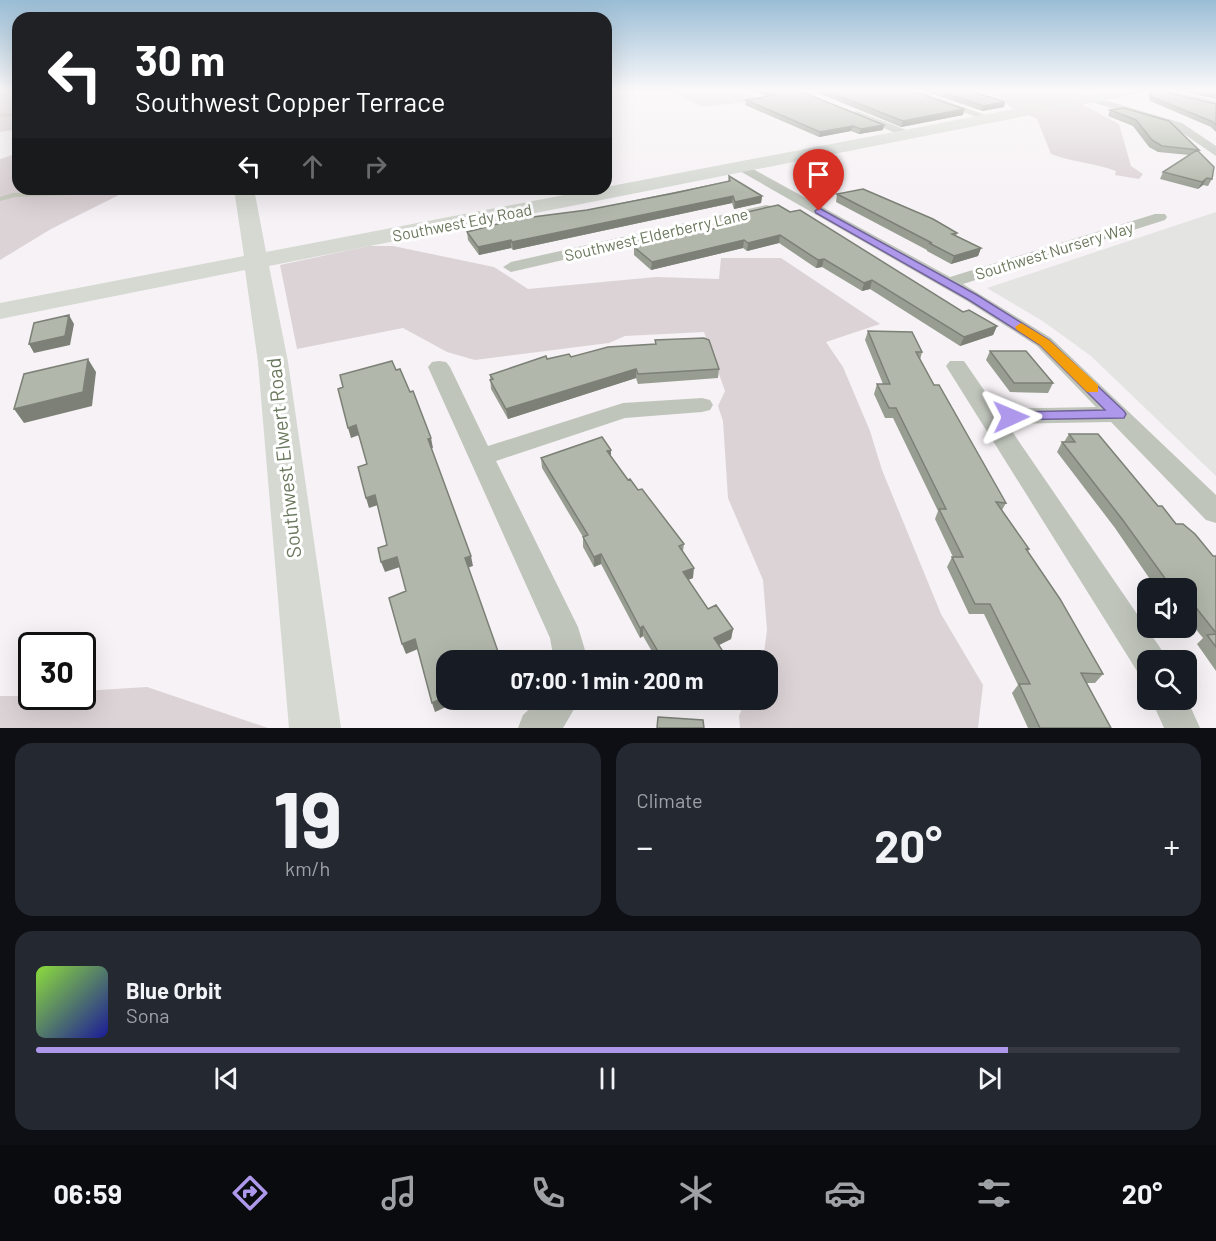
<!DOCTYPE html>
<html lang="en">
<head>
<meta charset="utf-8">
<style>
	:root { --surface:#171b24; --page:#242831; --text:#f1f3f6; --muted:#9ea1a6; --line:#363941; --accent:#ae98ec }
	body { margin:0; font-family:Barlow,sans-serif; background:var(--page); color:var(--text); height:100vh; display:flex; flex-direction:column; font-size:22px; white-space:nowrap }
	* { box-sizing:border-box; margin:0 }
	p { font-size:20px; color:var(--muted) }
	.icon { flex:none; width:33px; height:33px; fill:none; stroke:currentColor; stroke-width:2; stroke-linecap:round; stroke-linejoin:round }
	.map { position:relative; height:728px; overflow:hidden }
	.side { display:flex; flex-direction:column; gap:15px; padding:15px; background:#0d0f14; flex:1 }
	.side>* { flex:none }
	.guide { position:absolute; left:12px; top:12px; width:600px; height:183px; border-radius:18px; box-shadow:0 6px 24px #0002; background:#202124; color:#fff; overflow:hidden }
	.buttons { position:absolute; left:1137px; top:578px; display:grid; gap:12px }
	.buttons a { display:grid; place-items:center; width:60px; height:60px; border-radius:12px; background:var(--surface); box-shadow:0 6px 24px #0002; font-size:30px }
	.speed { position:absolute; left:18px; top:632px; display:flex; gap:12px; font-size:30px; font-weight:700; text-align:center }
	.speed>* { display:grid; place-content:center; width:78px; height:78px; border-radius:50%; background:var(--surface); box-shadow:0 6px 24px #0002; line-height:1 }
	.speed .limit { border:3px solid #111; border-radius:9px; background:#fff; color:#111 }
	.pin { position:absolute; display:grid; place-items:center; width:51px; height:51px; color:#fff; margin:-62px -26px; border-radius:50% 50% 50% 0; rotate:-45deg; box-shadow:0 0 6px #0007 }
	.pin .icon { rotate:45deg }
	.me { position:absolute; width:66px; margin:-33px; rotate:89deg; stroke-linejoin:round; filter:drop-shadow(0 0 4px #0008) }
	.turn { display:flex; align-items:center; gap:21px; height:126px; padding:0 24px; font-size:27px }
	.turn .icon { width:78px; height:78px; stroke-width:2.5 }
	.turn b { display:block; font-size:42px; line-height:51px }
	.lanes { display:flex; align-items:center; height:57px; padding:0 24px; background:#0003; justify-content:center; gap:30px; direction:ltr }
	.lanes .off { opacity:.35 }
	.big { font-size:45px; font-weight:700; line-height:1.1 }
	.side .card { flex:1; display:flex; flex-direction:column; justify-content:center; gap:9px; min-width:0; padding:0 21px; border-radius:18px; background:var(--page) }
	.side .dial { align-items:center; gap:0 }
	.dial b { font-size:78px; line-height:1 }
	.song { display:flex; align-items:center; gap:18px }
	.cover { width:72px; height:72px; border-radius:9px; background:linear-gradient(135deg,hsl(90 70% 55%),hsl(240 70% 35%)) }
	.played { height:6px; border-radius:3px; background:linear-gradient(90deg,var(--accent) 85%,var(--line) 85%) }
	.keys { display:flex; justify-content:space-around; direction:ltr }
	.heat { display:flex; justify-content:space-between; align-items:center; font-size:33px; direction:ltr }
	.side .tiles { flex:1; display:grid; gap:15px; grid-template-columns:1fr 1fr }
	.card:last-child { grid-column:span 2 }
	.trip { position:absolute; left:436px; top:650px; width:342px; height:60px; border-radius:18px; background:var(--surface); box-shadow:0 6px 24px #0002; font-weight:700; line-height:60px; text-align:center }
	.tab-bar { display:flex; height:96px; justify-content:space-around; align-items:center; background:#090b0e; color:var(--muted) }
	.tab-bar .icon { width:42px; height:42px }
	.tab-bar .selected { color:var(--accent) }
	.tab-bar b { font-size:27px; color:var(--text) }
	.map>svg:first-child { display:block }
	.built { fill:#e4e4e3 }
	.green { fill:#dcd3d6 }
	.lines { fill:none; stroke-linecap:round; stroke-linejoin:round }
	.stream-far1 { stroke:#c6cabc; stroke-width:3 }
	.stream { stroke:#c6cabc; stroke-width:4 }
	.street { fill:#c0c5bc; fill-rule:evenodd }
	.secondary { fill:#d5d9d2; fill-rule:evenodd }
	.wall { fill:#989d92 }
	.shaded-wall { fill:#7c8077 }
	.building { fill:#b1b7aa; stroke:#7c8077; stroke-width:1.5 }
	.route { fill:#ae98ec; stroke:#716399; stroke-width:1.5 }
	.slow { fill:#f59e0b }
	.labels { text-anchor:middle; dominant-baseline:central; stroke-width:6; stroke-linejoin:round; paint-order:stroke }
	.far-street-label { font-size:16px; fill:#6a785d; stroke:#fff }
	.street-label { font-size:20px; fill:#6a785d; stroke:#fff }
</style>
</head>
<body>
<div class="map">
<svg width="1216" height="728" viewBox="0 0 1216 728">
	<rect width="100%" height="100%" fill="#f6f2f5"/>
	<path class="built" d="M1216,212V476L1091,356L1044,322L987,288Z"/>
	<path class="green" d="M0,90H18V129L0,132Z
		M667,90H739L761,100L703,107Z
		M1079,90L1084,95L1070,98L1119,124L1131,166L1143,174L1139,179L1115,175L1116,171C1094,163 1072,162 1051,154L1037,119L1014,109L989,91Z
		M18,153V189H131L51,229L0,260V159Z
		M369,246H393L494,267L528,289L656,277L719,279L721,258H781L880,324L826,342L843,367L870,431L882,470L941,614L983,685L978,728H740L739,716L746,699H768V660H763L767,630L763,580L728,498L723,421L718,406L725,391L704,332L625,336L609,343L475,360L447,352L403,328L297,349L280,265Z
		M147,687L268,728H0V696H82L83,691Z"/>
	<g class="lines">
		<path class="stream-far1" d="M0,115H18"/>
		<path class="stream" d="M0,199L14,195L74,193L81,189"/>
		<path class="street" d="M900,90H915L997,119L988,121Z
			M1145,90H1165L1216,101V107Z
			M1091,96L1182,123L1216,146V156L1174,127L1088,101L1086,99Z
			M857,111L914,133L916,135L906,137L853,116V112Z
			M742,163L950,277L1155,214H1165L1167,217L1165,220L963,284L1051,338L1216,495V523L1206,520L1111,422L1007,424L1161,649L1166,660H1148V675L1137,671L946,366L950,361H964L997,409L1096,407L1037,346L967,301L738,170L736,167Z
			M766,205L771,206L773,209L771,212L511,272L503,267L511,262Z
			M439,361L446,362L450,367L488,446L623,403L702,398L710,400L713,405L710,410L702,412L625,418L496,461L578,627L588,660H554L550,638L428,367L432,362Z
			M1186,697L1200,728H1164L1151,699Z
			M540,699H580L563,728H518L523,715Z"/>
		<path class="secondary" d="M1113,90H1143L1136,94L269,266L288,362L341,728H289L258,362L245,270L0,319V303L244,256L234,189H254L266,252Z"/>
	</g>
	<path class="wall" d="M752,90H797L883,130L859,134L851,131L819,137L745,105L746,100L767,97Z
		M811,90H909L964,109L963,115L901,127Z
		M922,90H969L1005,102L1004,107L982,111Z
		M1149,90H1156L1216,104V132L1211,127L1150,101L1148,93Z
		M1176,90H1216V99Z
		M1124,108L1199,150L1198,152L1212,179L1208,186L1203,185L1198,189L1160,179L1163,172L1189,155L1158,152L1149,147L1133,126L1108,116L1110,110Z
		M729,176L762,196L761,203L734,209L732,203L513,250L511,248L479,255L468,240L467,232L587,210L728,181Z
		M837,194L957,233L956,236L981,248L978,256L951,264L927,251V250L836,202Z
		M738,214L997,326L993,335L960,346L870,289L862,291L822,267L816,268L779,243L747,251L743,248L651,270L634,255V247L737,223Z
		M868,331L922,352L920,360L934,385L1006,503L1002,510L1029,549L1028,552L1103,674L1095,683H1087L1111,728H1028L1012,693L1018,685L984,614H969L947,567L952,557H953L935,519L938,511L893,418H885L874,394L877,384H883L865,340Z
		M655,340L719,369L718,378L638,384L636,378L508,419L491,389L490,375L547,359L571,357L655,344Z
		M990,351L1053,383L1048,393L1010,392L986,360Z
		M1069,434L1158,506L1176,524L1213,556H1216V671L1197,644L1203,638L1186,617V588H1156L1115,528L1057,452L1062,442H1064Z
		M611,450V457L628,480L638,490L684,544L683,551L693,578L688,580L708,609L733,629L731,639L719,645L720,660H657L643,636L640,638L601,564L594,567L583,547V537L542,468L541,458Z"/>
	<path class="shaded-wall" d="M1005,102L1004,107L982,111L983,106Z
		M964,109L963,115L901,127L903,121Z
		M884,125L883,130L859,134L861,129Z
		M853,126L851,131L819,137L820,132Z
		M1207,178L1203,185L1198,189L1202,182Z
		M733,196L732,203L513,250L512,242Z
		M762,196L761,203L734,209L735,202Z
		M780,235L779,243L747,251L748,243Z
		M511,240V248L479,255L478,247Z
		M744,240L743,248L651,270L652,262Z
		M981,248L978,256L951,264L954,256Z
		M824,259L822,267L816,268L818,260Z
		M872,280L870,289L862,291L864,283Z
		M69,315L74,324L70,345L34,353L29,344Z
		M997,326L993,335L960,346L964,337Z
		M88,359L96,372L92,406L24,423L14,409Z
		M636,369V378L508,419L506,409Z
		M356,425L359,435L351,438L348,428Z
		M431,438L433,448L430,449L428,439Z
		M611,450V459L607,451Z
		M375,495L378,505L369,508L366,498Z
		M601,554V564L594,567V557Z
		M471,556L473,566L467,568L465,558Z
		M397,557L400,567L385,572L381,562Z
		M694,568L693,578L682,582L683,572Z
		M643,626V636L640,638V628Z
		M733,629L731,639L713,648L714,638Z
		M415,639L418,649L406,654L402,644Z
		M722,650L720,660H703Z
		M447,696V699H464L435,712L432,703Z"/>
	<path class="building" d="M764,90H797L884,125L861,129L853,126L820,132L746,100L776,95Z
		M823,90H909L964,109L903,121Z
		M937,90H968L1005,102L983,106Z
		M1150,90H1156L1216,104V125L1213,122L1152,97Z
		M1197,90H1216V94Z
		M1124,108L1169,121L1199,150L1162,146L1152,140L1136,120L1110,110Z
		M1197,150L1214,167L1212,179L1207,178L1202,182L1163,172Z
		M729,176L762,196L735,202L733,196L512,242L511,240L478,247L467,232L517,219L587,210L675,193L730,181Z
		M863,189L933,219L957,233L952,234L981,248L954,256L929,243H932L837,194Z
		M778,205L790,212L800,210L963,312L969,310L997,326L964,337L872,280L864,283L824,259L818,260L780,235L748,243L744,240L652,262L634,247L739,223L738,214Z
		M69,315L65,336L29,344L34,323Z
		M868,331L912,332L922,352H916L934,385H939L1006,503L996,502L1029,549H1026L1060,599L1103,674L1081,673L1111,728H1040L1019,684H1030L990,604H975L952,557H963L939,509H946L896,408H889L877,384H890Z
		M704,338L709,340L719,369L638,374L636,369L506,409L490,380L493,379L490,375L546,356L547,359L569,354L571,357L608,347L656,344L655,340Z
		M990,351H1026L1053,383H1014Z
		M88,359L83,392L14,409L24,374Z
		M392,361L396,370L400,369L410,392L413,391L431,438L428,439L471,556L465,558L501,660H447V696L432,703L415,639L402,644L389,598L406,591L397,557L381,562L378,548L387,545L375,495L366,498L358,467L367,464L356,425L348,428L338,389L343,387L340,375Z
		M1069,434H1098L1158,506H1162L1176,524H1183L1195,534L1213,556H1216V633L1190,600H1186V588H1172L1122,519L1062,442H1075Z
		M602,437L611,450L607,451L628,480L630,479L638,490L642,489L684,544L679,546L694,568L683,572L708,609L716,605L733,629L714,638L722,650L703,660H663L643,626L640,628L601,554L594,557L583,537L588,535L541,458Z
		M1216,634V647L1207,635Z
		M658,717L703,720L704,728H657Z"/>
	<linearGradient id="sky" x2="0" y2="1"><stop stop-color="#9abdd6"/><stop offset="0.47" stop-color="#fbf9fa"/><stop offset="1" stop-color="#fbf9fa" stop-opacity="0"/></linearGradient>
	<rect width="1216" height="192" fill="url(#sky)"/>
	<path class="route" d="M819,208L977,295L1049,340L1124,411L1126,414L1124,418L1006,420L1004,417L1006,413L1011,412L1105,410L1040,345L969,300L816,213L815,211Z"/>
	<path class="slow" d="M1021,323L1049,340L1098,385V392H1087L1040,345L1017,330L1015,327Z"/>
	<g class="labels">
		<g class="far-street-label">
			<text transform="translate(462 222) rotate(-11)">Southwest Edy Road</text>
			<text transform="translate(656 234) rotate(-13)">Southwest Elderberry Lane</text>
			<text transform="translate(1054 250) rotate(-17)">Southwest Nursery Way</text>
		</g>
		<g class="street-label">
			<text transform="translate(283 458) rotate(-96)">Southwest Elwert Road</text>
		</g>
	</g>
</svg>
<div class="buttons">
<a><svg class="icon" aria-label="sound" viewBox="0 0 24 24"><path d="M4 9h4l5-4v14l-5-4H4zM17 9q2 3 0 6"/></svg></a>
<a><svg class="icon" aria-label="search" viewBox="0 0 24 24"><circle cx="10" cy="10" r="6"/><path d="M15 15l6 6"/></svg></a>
</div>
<div class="speed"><div class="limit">30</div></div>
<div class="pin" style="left:819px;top:211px;background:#d93025"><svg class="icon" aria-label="arrive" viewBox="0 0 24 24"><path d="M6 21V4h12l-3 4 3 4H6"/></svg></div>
<svg class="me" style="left:1011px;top:417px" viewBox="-20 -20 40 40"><path d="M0-17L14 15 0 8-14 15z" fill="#ae98ec" stroke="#fff" stroke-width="4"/></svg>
<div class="trip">07:00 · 1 min · 200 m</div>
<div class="guide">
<div class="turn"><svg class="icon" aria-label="left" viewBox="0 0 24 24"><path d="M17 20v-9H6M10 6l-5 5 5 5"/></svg><div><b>30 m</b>Southwest Copper Terrace</div></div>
<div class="lanes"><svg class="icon" aria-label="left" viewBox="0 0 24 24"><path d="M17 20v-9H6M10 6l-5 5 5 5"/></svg><svg class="icon off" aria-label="ahead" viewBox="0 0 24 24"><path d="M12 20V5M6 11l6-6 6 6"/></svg><svg class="icon off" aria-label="right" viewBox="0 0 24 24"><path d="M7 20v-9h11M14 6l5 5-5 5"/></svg></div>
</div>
</div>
<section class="side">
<div class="tiles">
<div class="card dial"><b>19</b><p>km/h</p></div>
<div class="card"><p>Climate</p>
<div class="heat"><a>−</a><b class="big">20°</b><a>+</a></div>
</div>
<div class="card">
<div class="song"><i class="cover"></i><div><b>Blue Orbit</b><p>Sona</p></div></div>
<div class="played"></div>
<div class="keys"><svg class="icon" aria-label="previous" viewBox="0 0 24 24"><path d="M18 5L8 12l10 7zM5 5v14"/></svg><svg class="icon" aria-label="pause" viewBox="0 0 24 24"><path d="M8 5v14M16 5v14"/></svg><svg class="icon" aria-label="next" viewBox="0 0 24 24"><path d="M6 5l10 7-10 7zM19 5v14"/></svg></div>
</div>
</div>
</section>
<nav class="tab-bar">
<b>06:59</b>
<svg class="icon selected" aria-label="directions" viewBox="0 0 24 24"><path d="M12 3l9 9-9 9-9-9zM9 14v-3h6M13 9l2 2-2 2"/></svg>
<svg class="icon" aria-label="music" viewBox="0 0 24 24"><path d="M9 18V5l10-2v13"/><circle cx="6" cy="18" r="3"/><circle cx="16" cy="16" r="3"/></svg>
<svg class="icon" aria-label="phone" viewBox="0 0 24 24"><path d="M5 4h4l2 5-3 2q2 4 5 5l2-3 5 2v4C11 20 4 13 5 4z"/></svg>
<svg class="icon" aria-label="climate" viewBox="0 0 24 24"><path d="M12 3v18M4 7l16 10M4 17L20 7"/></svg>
<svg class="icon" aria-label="car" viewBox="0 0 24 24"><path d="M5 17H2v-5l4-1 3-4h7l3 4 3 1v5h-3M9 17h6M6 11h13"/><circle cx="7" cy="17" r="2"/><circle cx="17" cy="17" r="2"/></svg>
<svg class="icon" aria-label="filters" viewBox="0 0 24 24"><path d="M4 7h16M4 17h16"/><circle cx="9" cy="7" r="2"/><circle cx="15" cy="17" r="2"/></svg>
<b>20°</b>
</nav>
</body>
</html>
